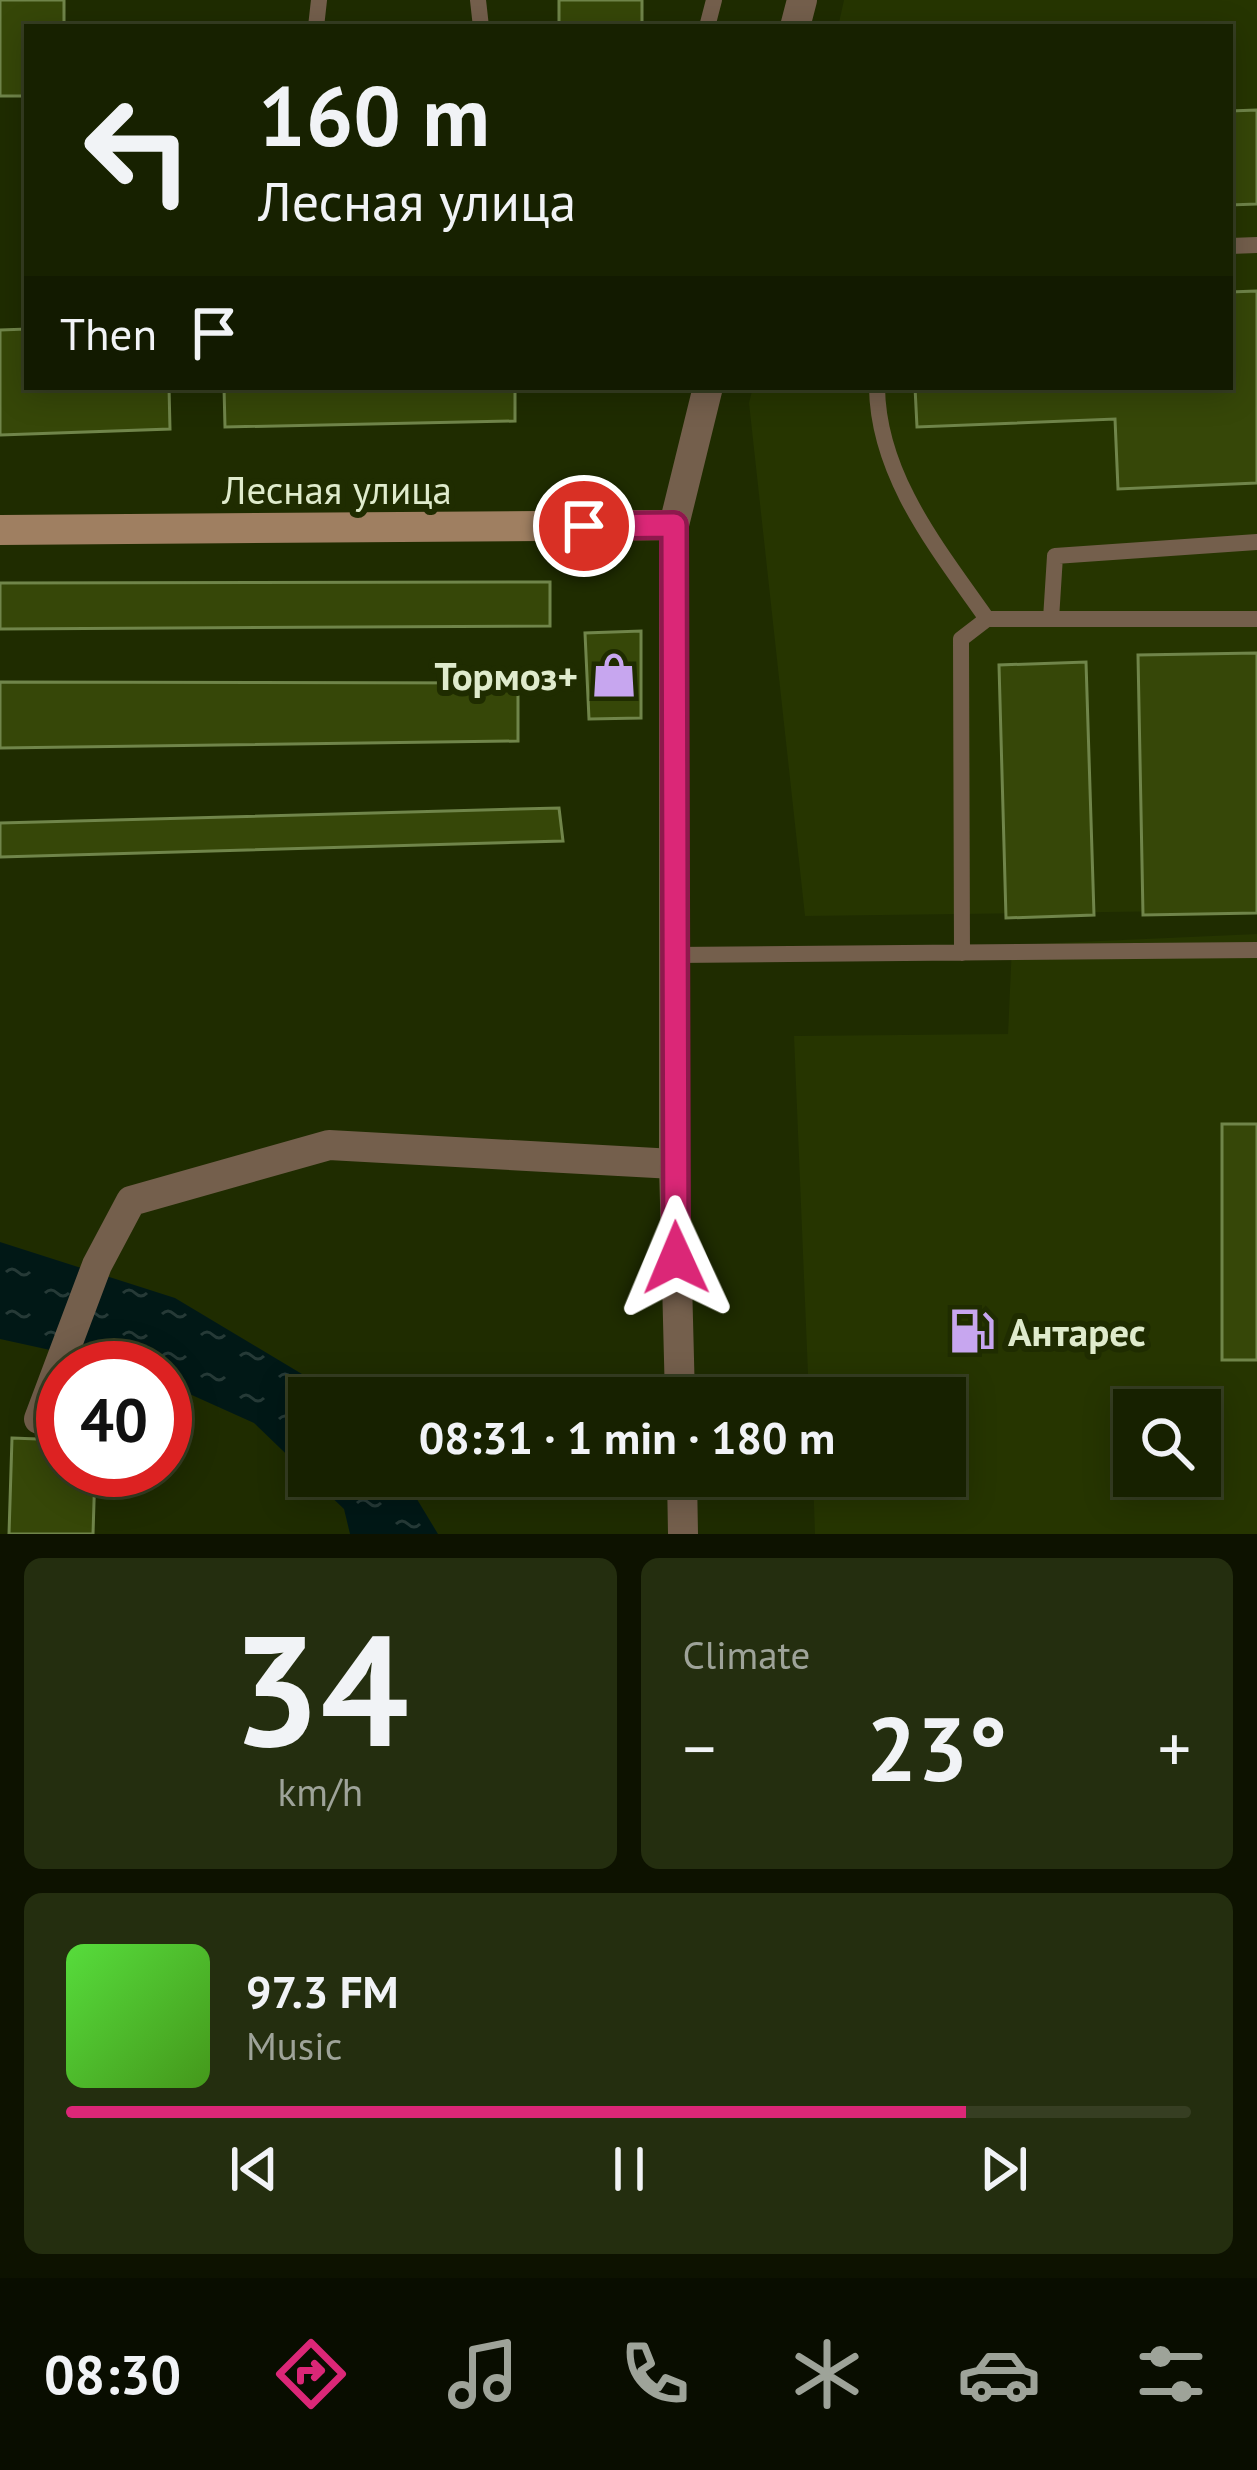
<!DOCTYPE html>
<html lang="en">
<head>
<meta charset="utf-8">
<style>
	:root { --surface:#172100; --page:#242e0f; --text:#f1f3f6; --muted:#9ea399; --line:#363e22; --accent:#db2777 }
	body { margin:0; font-family:"PT Sans",sans-serif; background:var(--page); color:var(--text); height:100vh; display:flex; flex-direction:column; font-size:45px; white-space:nowrap }
	* { box-sizing:border-box; margin:0 }
	p { font-size:39px; color:var(--muted) }
	.icon { flex:none; width:66px; height:66px; fill:none; stroke:currentColor; stroke-width:2; stroke-linecap:round; stroke-linejoin:round }
	.map { position:relative; height:1534px; overflow:hidden }
	.sheet { display:flex; flex-direction:column; gap:24px; padding:24px; background:#0d1200; flex:1 }
	.sheet>* { flex:none }
	.guide { position:absolute; left:24px; top:24px; width:1209px; height:366px; border-radius:0px; box-shadow:0 6px 30px #0003,0 0 0 3px var(--line); background:#172100; color:var(--text); overflow:hidden }
	.buttons { position:absolute; left:1113px; top:1389px; display:grid; gap:24px }
	.buttons a { display:grid; place-items:center; width:108px; height:108px; border-radius:0px; background:var(--surface); box-shadow:0 6px 30px #0003,0 0 0 3px var(--line); font-size:60px }
	.speed { position:absolute; left:36px; top:1341px; display:flex; gap:24px; font-size:60px; font-weight:700; text-align:center }
	.speed>* { display:grid; place-content:center; width:156px; height:156px; border-radius:50%; background:var(--surface); box-shadow:0 6px 30px #0003,0 0 0 3px var(--line); line-height:1 }
	.speed .limit { border:18px solid #d22; background:#fff; color:#111 }
	.pin { position:absolute; display:grid; place-items:center; width:102px; height:102px; color:#fff; margin:-51px; border:6px solid #fff; border-radius:50%; box-shadow:0 3px 12px #0007 }
	.me { position:absolute; width:132px; margin:-66px; rotate:359deg; stroke-linejoin:round; filter:drop-shadow(0 0 9px #0008) }
	.turn { display:flex; align-items:center; gap:42px; height:252px; padding:0 36px; font-size:54px }
	.turn .icon { width:156px; height:156px; stroke-width:2.5 }
	.turn b { display:block; font-size:84px; line-height:102px }
	.then { display:flex; align-items:center; height:114px; padding:0 36px; background:#0003; gap:24px; font-size:45px }
	.big { font-size:90px; font-weight:700; line-height:1.1 }
	.sheet .card { flex:1; display:flex; flex-direction:column; justify-content:center; gap:18px; min-width:0; padding:0 42px; border-radius:18px; background:var(--page) }
	.sheet .dial { align-items:center; gap:0 }
	.dial b { font-size:156px; line-height:1 }
	.song { display:flex; align-items:center; gap:36px }
	.cover { width:144px; height:144px; border-radius:18px; background:linear-gradient(135deg,hsl(110 70% 55%),hsl(100 70% 35%)) }
	.played { height:12px; border-radius:6px; background:linear-gradient(90deg,var(--accent) 80%,var(--line) 80%) }
	.keys { display:flex; justify-content:space-around; direction:ltr }
	.heat { display:flex; justify-content:space-between; align-items:center; font-size:66px; direction:ltr }
	.sheet .tiles { flex:1; display:grid; gap:24px; grid-template-columns:1fr 1fr }
	.card:last-child { grid-column:span 2 }
	.trip { position:absolute; left:288px; top:1377px; width:678px; height:120px; border-radius:0px; background:var(--surface); box-shadow:0 6px 30px #0003,0 0 0 3px var(--line); font-weight:700; line-height:120px; text-align:center }
	.tab-bar { display:flex; height:192px; justify-content:space-around; align-items:center; background:#090d00; color:var(--muted) }
	.tab-bar .icon { width:84px; height:84px }
	.tab-bar .current { color:var(--accent) }
	.tab-bar b { font-size:54px; color:var(--text) }
	.map>svg:first-child { display:block }
	.built { fill:#263500; fill-rule:evenodd }
	.water { fill:url(#water-ripples) }
	.building { fill:#364708; stroke:#70854a; stroke-width:3 }
	.lines { fill:none; stroke-linecap:round; stroke-linejoin:round }
	.service { stroke:#745f4c; stroke-width:16 }
	.minor { stroke:#745f4c; stroke-width:30 }
	.tertiary { stroke:#745f4c; stroke-width:30 }
	.secondary { stroke:#9f7f61; stroke-width:30 }
	.route-casing { stroke:#8e194d; stroke-width:30 }
	.route { stroke:#db2777; stroke-width:21 }
	.labels { text-anchor:middle; dominant-baseline:central; stroke-width:12; stroke-linejoin:round; paint-order:stroke }
	.street-label { font-size:39px; fill:#dfebcc; stroke:#1f2c00 }
	.poi-label { font-size:39px; font-weight:bold; fill:#dfebcc; stroke:#1f2c00; text-anchor:end }
</style>
</head>
<body>
<div class="map">
<svg width="1257" height="1534" viewBox="0 0 1257 1534">
	<defs>
		<pattern id="water-ripples" width="26" height="14" patternUnits="userSpaceOnUse" patternTransform="scale(3)"><rect width="26" height="14" fill="#011816"/><path d="M2 4q2-2 4 0t4 0M15 11q2-2 4 0t4 0" fill="none" stroke="#263a37"/></pattern>
	</defs>
	<rect width="100%" height="100%" fill="#1f2c00"/>
	<path class="built" d="M844,0H1257V910L805,916L749,403L753,387H1230V27H838Z
		M1257,934V1534H815L813,1476H945V1398H809L794,1036L1008,1034L1012,945ZM1134,1410H1200V1476H1134Z"/>
	<path class="water" d="M0,1242L175,1298L312,1380L332,1398H309V1476L254,1423L165,1383V1368H132L0,1339Z
		M309,1476H403L438,1534H350L344,1509Z"/>
	<path class="building" d="M0,0H64V27H27V96H0Z
		M559,0H642V27H559Z
		M1257,110V204L1230,205V111Z
		M1257,291V483L1118,489L1115,419L917,427L915,387H1230V292Z
		M27,329V387H169L170,429L0,435V330Z
		M224,387H515V421L225,427Z
		M550,582V626L0,629V583Z
		M641,631V718L589,719L585,633Z
		M1257,653V913L1143,915L1138,655Z
		M1086,662L1094,915L1006,918L999,665Z
		M0,682L518,683V741L0,748Z
		M559,808L563,841L0,857V823Z
		M1222,1124H1257V1360H1222Z
		M12,1438L63,1440V1470H95L93,1534H9Z"/>
	<g class="lines">
		<path class="service" d="M478,0L481,27
			M316,27L319,0
			M707,27L714,0
			M1230,246L1257,245
			M877,387C878,476 938,549 987,619
			M1051,619L1055,556L1257,542
			M962,953L961,639L987,619H1257
			M674,955L1257,950"/>
		<path class="minor" d="M39,1419L97,1265L131,1201L329,1145L674,1164"/>
		<path class="tertiary" d="M795,27L802,0
			M680,1398L674,1164V525L708,387
			M682,1476L683,1534"/>
		<path class="secondary" d="M0,530L674,525"/>
	</g>
	<g class="lines">
		<g class="route-casing">
			<path id="route" d="M584,526L674,525L676,1258"/>
		</g>
		<use href="#route" class="route"/>
	</g>
	<defs>
		<g id="shop-bare" transform="scale(3.6)"><path d="M-5-2.5h2.3a2.7 3.5 0 0 1 5.4 0H5L5.5 6h-11ZM-1.5-2.5h3a1.5 2.3 0 0 0-3 0Z" fill="#c7a6ef" stroke="#1f2c00" stroke-width="2.5" paint-order="stroke"/></g>
		<g id="fuel-bare" transform="scale(3.6)"><path d="M-5.5-6h7V0h2V4h1.3V-2.5L3-4.5l.8-.8L6-3V5H2.5V1h-1V6h-7ZM-4.2-4.7v3.2H.2V-4.7Z" fill="#c7a6ef" stroke="#1f2c00" stroke-width="2.5" paint-order="stroke"/></g>
	</defs>
	<g fill-rule="evenodd">
		<use href="#shop-bare" x="614" y="675"/>
		<use href="#fuel-bare" x="972" y="1331"/>
	</g>
	<g class="labels">
		<g class="street-label">
			<text x="337" y="489">Лесная улица</text>
		</g>
		<g class="poi-label">
			<text x="578" y="675">Тормоз+</text>
			<text x="1008" y="1331" text-anchor="start">Антарес</text>
		</g>
	</g>
</svg>
<div class="buttons">
<a><svg class="icon" aria-label="search" viewBox="0 0 24 24"><circle cx="10" cy="10" r="6"/><path d="M15 15l6 6"/></svg></a>
</div>
<div class="speed"><div class="limit">40</div></div>
<div class="pin" style="left:584px;top:526px;background:#d93025"><svg class="icon" aria-label="arrive" viewBox="0 0 24 24"><path d="M6 21V4h12l-3 4 3 4H6"/></svg></div>
<svg class="me" style="left:676px;top:1258px" viewBox="-20 -20 40 40"><path d="M0-17L14 15 0 8-14 15z" fill="#db2777" stroke="#fff" stroke-width="4"/></svg>
<div class="trip">08:31 · 1 min · 180 m</div>
<div class="guide">
<div class="turn"><svg class="icon" aria-label="left" viewBox="0 0 24 24"><path d="M17 20v-9H6M10 6l-5 5 5 5"/></svg><div><b>160 m</b>Лесная улица</div></div>
<div class="then">Then<svg class="icon" aria-label="arrive" viewBox="0 0 24 24"><path d="M6 21V4h12l-3 4 3 4H6"/></svg></div>
</div>
</div>
<section class="sheet">
<div class="tiles">
<div class="card dial"><b>34</b><p>km/h</p></div>
<div class="card"><p>Climate</p>
<div class="heat"><a>−</a><b class="big">23°</b><a>+</a></div>
</div>
<div class="card">
<div class="song"><i class="cover"></i><div><b>97.3 FM</b><p>Music</p></div></div>
<div class="played"></div>
<div class="keys"><svg class="icon" aria-label="previous" viewBox="0 0 24 24"><path d="M18 5L8 12l10 7zM5 5v14"/></svg><svg class="icon" aria-label="pause" viewBox="0 0 24 24"><path d="M8 5v14M16 5v14"/></svg><svg class="icon" aria-label="next" viewBox="0 0 24 24"><path d="M6 5l10 7-10 7zM19 5v14"/></svg></div>
</div>
</div>
</section>
<nav class="tab-bar">
<b>08:30</b>
<svg class="icon current" aria-label="directions" viewBox="0 0 24 24"><path d="M12 3l9 9-9 9-9-9zM9 14v-3h6M13 9l2 2-2 2"/></svg>
<svg class="icon" aria-label="music" viewBox="0 0 24 24"><path d="M9 18V5l10-2v13"/><circle cx="6" cy="18" r="3"/><circle cx="16" cy="16" r="3"/></svg>
<svg class="icon" aria-label="phone" viewBox="0 0 24 24"><path d="M5 4h4l2 5-3 2q2 4 5 5l2-3 5 2v4C11 20 4 13 5 4z"/></svg>
<svg class="icon" aria-label="climate" viewBox="0 0 24 24"><path d="M12 3v18M4 7l16 10M4 17L20 7"/></svg>
<svg class="icon" aria-label="car" viewBox="0 0 24 24"><path d="M5 17H2v-5l4-1 3-4h7l3 4 3 1v5h-3M9 17h6M6 11h13"/><circle cx="7" cy="17" r="2"/><circle cx="17" cy="17" r="2"/></svg>
<svg class="icon" aria-label="filters" viewBox="0 0 24 24"><path d="M4 7h16M4 17h16"/><circle cx="9" cy="7" r="2"/><circle cx="15" cy="17" r="2"/></svg>
</nav>
</body>
</html>
